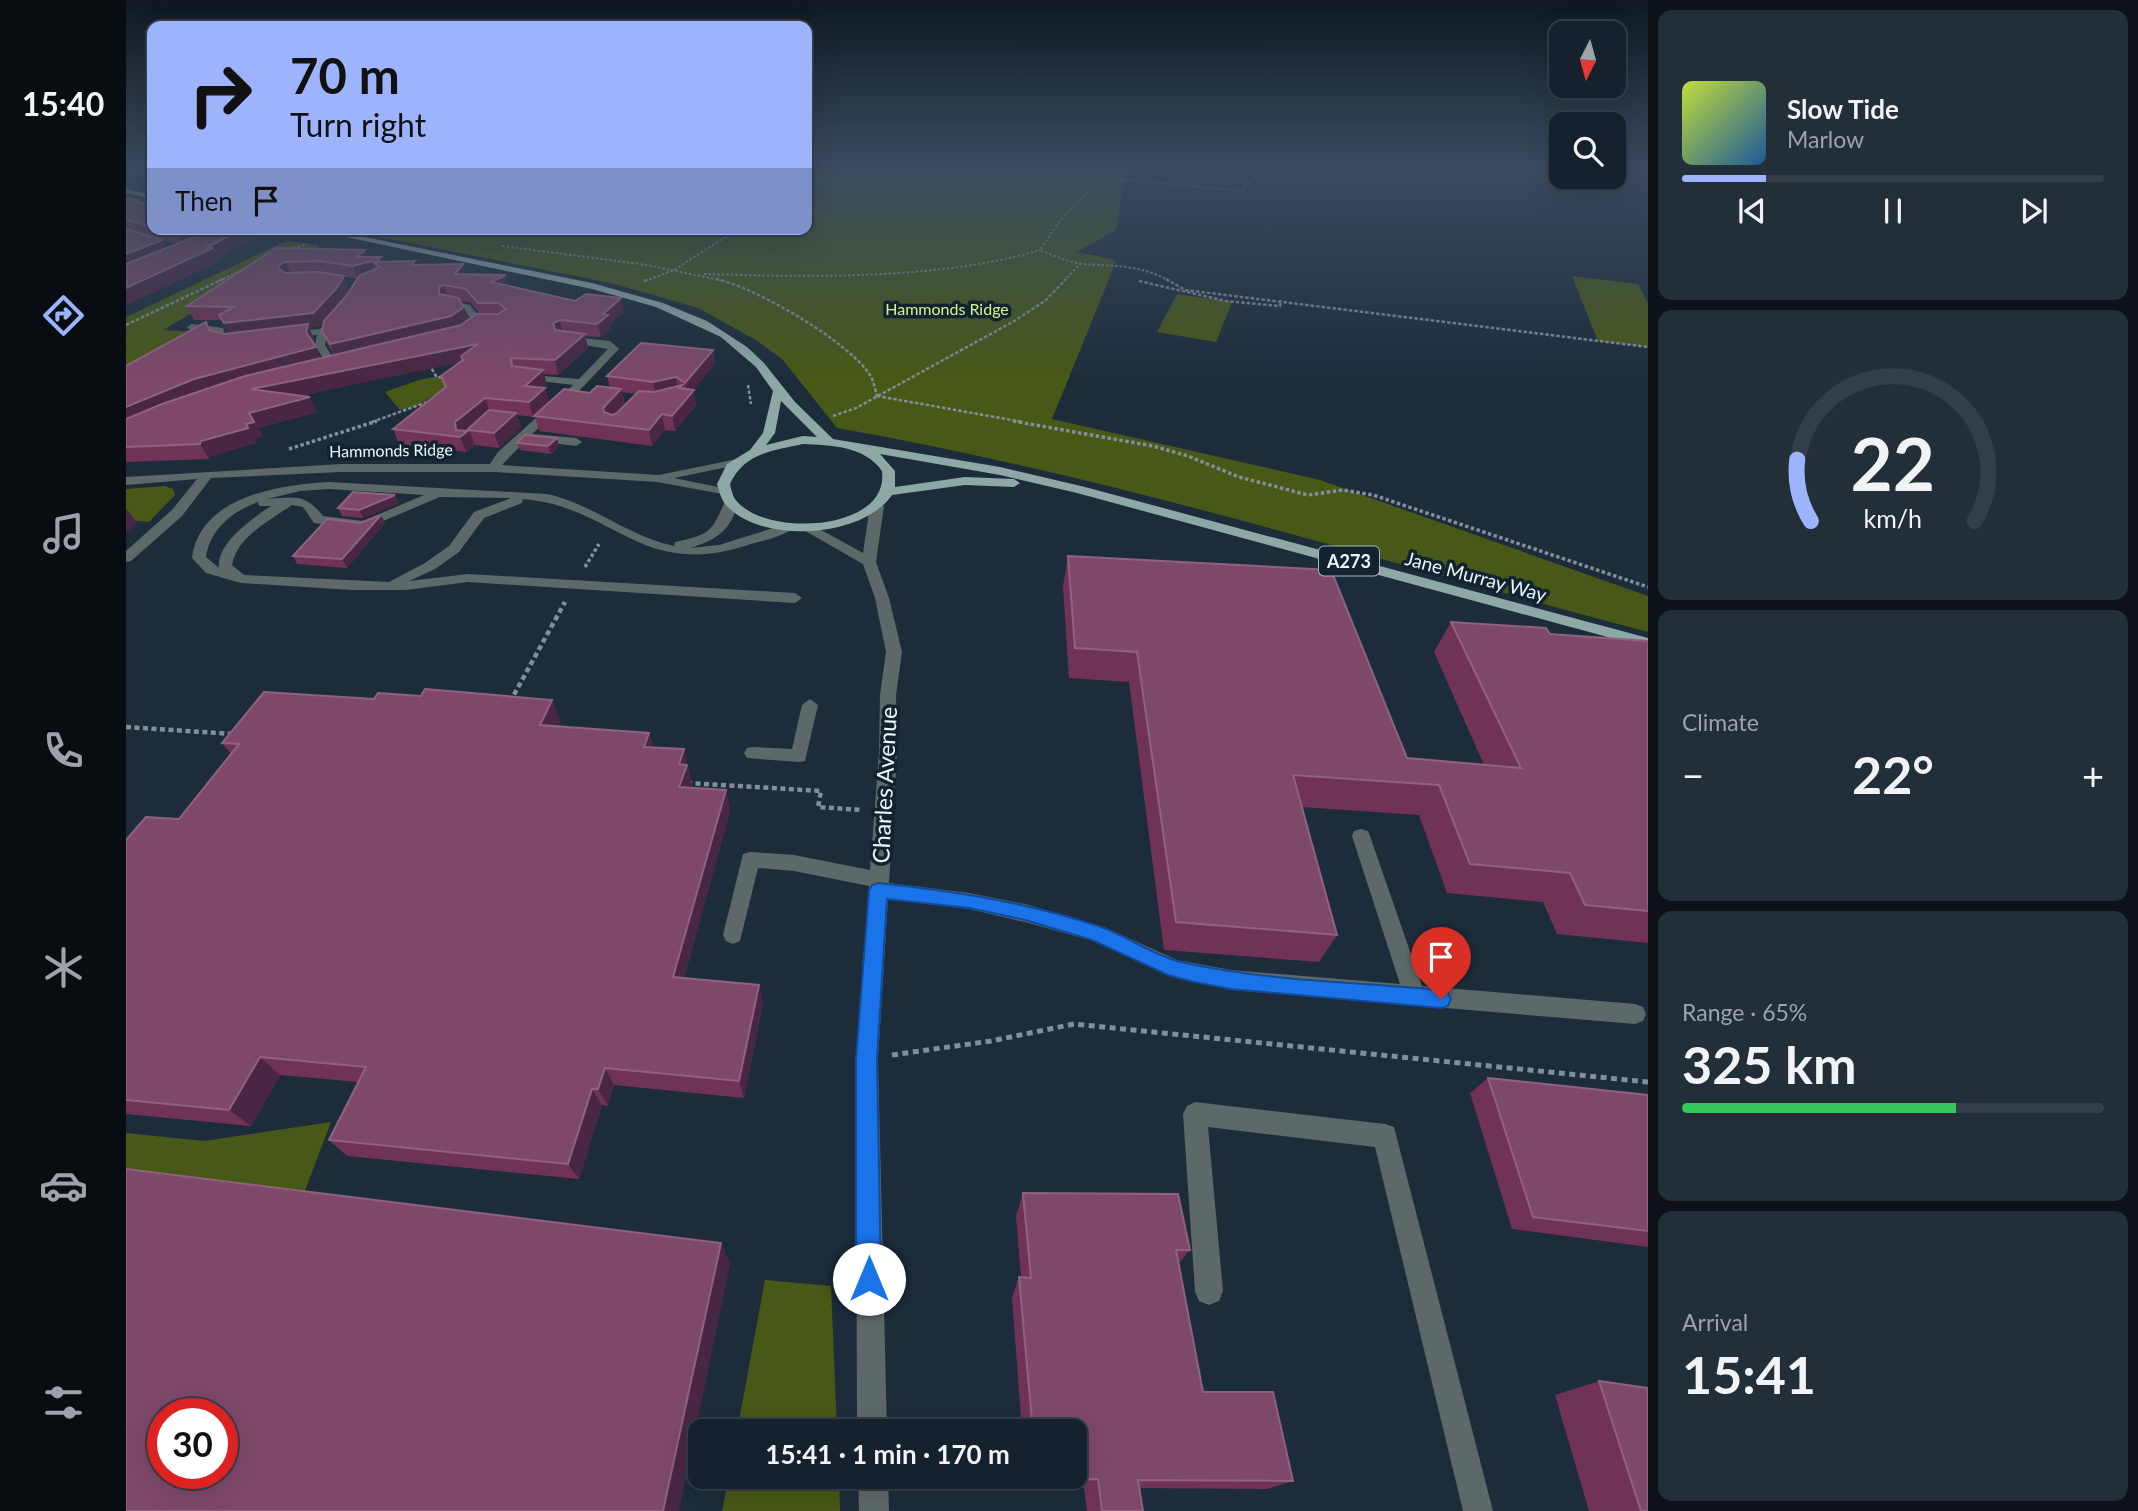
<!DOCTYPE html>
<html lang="en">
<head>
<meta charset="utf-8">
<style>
	:root { --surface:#15212c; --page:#222e38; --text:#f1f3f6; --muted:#9da3a9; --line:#343e48; --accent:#9db4fd }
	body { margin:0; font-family:Lato,sans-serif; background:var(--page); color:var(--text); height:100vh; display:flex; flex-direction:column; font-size:26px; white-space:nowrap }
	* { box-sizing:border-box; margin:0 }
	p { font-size:23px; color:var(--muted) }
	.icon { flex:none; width:38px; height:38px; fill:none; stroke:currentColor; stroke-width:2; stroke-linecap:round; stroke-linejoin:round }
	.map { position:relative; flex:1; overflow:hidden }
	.sheet { display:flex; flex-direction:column; gap:10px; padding:10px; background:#0c1218; width:490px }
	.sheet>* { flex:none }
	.banner { position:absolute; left:21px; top:21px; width:665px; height:214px; border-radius:14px; box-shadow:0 7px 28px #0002,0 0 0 2px var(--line); background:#9db4fd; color:#111; overflow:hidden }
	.needle { width:46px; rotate:186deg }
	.buttons { position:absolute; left:1423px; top:21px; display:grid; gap:14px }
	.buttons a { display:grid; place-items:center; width:77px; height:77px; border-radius:14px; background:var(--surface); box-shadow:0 7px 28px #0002,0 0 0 2px var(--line); font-size:35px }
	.speed { position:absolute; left:21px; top:1398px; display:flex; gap:14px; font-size:35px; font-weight:700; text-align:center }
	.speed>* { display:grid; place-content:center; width:91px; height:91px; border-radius:50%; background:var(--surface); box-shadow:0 7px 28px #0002,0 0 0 2px var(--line); line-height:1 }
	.speed .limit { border:10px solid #d22; background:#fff; color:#111 }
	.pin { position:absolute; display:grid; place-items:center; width:60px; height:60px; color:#fff; margin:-72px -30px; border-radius:50% 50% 50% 0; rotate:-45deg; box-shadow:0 0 7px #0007 }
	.pin .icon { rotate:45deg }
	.me { position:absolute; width:77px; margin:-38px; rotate:0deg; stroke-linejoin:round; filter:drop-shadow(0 0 5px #0008) }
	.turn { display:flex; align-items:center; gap:24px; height:147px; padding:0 28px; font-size:32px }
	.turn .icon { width:91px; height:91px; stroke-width:2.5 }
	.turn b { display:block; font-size:49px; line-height:60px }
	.then { display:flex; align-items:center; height:66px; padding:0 28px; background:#0003; gap:14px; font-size:26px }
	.big { font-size:52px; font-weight:700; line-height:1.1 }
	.sheet .widget { flex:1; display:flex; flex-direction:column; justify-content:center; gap:10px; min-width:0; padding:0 24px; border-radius:14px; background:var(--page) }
	.sheet .dial { align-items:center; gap:0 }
	.dial svg { height:182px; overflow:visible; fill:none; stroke:var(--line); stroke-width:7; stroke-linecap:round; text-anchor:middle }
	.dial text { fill:var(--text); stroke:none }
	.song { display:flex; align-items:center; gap:21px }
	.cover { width:84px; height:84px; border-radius:10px; background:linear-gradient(135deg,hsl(70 70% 55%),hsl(210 70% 35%)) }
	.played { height:7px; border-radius:4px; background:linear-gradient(90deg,var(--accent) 20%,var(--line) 20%) }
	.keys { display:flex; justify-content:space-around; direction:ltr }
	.heat { display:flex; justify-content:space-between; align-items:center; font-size:38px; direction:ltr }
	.charge { height:10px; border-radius:5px; background:linear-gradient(90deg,#34c759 65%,var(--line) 0) }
	.trip { position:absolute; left:562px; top:1419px; width:399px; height:70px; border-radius:14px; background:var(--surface); box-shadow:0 7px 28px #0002,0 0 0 2px var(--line); font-weight:700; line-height:70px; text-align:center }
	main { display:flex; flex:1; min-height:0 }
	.dock { display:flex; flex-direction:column; width:126px; justify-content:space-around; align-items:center; background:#080d12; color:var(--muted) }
	.dock .icon { width:49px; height:49px }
	.dock .selected { color:var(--accent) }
	.dock b { font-size:32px; color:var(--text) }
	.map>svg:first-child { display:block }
	.green { fill:#485816 }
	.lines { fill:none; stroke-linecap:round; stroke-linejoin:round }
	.path-far4 { stroke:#828e9a; stroke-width:2; stroke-dasharray:2.5 2; stroke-linecap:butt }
	.path-far3 { stroke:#828e9a; stroke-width:2.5; stroke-dasharray:3.5 2; stroke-linecap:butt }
	.path-far2 { stroke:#828e9a; stroke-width:3.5; stroke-dasharray:3.5 2.5; stroke-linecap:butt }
	.path-far1 { stroke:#828e9a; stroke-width:4.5; stroke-dasharray:5 3.5; stroke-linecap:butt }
	.path { stroke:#828e9a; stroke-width:5; stroke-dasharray:6 4.5; stroke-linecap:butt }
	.minor { fill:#5d6968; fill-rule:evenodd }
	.major { fill:#8ea8a6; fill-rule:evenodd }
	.wall { fill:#703356; fill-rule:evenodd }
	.shaded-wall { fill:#492743 }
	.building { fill:#7e4868; stroke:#8f637f; stroke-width:2; fill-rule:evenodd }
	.route { fill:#1a73e8; stroke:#114b97; stroke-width:2 }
	.labels { text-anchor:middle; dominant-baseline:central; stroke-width:7; stroke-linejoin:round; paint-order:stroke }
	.far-park-label { font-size:16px; fill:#d3f289; stroke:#122330 }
	.far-street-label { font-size:16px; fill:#edf6fd; stroke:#122330 }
	.shield { fill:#122330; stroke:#abb7c0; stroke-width:2 }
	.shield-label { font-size:18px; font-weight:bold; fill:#edf6fd }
	.street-label { font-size:19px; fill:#edf6fd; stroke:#122330 }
	.near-street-label { font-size:23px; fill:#edf6fd; stroke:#122330 }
</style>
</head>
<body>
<main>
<nav class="dock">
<b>15:40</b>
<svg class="icon selected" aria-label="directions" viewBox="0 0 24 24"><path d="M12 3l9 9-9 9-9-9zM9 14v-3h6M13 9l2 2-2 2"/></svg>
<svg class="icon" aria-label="music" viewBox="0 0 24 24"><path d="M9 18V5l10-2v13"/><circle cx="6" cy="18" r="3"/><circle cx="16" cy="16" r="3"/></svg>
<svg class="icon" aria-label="phone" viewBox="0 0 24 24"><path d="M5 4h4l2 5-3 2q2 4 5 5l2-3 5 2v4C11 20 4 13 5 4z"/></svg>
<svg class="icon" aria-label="climate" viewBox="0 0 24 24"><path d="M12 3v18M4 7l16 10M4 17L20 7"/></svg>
<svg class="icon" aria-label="car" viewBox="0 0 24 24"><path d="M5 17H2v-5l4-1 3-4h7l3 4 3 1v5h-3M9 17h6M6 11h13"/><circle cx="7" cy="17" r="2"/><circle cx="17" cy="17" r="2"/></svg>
<svg class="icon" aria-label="filters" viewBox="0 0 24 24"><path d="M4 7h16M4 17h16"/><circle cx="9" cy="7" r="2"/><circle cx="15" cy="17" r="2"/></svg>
</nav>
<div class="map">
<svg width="1522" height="1511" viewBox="0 0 1522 1511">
	<rect width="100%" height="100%" fill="#1c2c3b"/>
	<path class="green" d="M681,169H1000L990,230L951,252L986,259L990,262L926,419L1194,480L1522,596V632C1253,561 986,476 711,428L656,359L630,340L572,308L485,283L215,229H681Z
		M160,241L192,245L191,251L93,297L37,330L73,332L0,383V317Z
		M1446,276L1512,284L1522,303V347L1472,341Z
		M1051,294L1106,302L1090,342L1031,332Z
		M352,368L289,407L274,410L259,392L293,380Z
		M39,486L47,489L49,495L23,522L0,520V489Z
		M205,1122L172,1209L0,1189V1133L78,1141Z
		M639,1280L705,1286L711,1431H611Z
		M603,1477H713L714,1511H596Z"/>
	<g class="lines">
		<path class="path-far4" d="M681,175L688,169
			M376,246L521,265L598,281
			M163,250L181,244
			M578,274C681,277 815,280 914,250
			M93,281L120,268
			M519,281L548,270L612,229
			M938,281L954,264
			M1043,281C1017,265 986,266 957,264C943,263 927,255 914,250L933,222L973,180H1005L1116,191L1134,169"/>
		<path class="path-far3" d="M590,279C629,287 722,341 744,375C748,381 749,390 751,396
			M1040,279L1059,290L1522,347
			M518,281L523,279
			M1013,281L1100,301L1154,306L1155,300
			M0,325L97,279
			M303,364L310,376L319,379
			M622,385L625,404
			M751,396L897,422
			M707,416L730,408L890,320L920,300L940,279
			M246,422L304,401"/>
		<path class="path-far2" d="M887,421L1027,446L1062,456L1113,477L1182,495L1217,490L1247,495L1522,587
			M163,449L251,421
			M459,567L473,544"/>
		<path class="path-far1" d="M384,702L439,602
			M0,727L107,734
			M561,783L695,791L692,807L736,810"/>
		<path class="path" d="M766,1055L865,1041L948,1024L1522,1082"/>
		<path class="minor" d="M323,301L344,305L355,319L371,322L366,325L348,324L338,309L320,306V302Z
			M200,323L208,325L202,333L199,345L210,363L209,365H201L189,345L191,335L162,337L157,334L162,331L194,329Z
			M66,324L97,328L100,337L115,342L110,345L91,341L89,332L63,329L61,327Z
			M437,336L484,341L493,349L451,393L406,434L450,438L456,442L450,446L409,441L403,437L376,465L533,475L616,458V464L548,478L602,489V495L531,482L368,472H215L85,478L56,516L5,561L0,562V551L46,510L71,479L0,485V477L215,464H364L372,452L447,385L398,379L394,378V374L453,379L482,349L433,341L432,339Z
			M203,482L421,494C467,504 503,537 548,546L549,542C584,534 584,534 599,502L604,501L611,505C605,531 588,541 564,548L593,545L660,524L667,528C657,537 635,541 622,545C514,580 490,507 397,499L396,503L358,518L333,552L309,569L283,581L342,574L669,593L676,598L669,603L342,582L280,590H226L115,583L80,573L66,558C74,496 153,485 203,482ZM203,489L298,495L237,521L197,516C179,493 169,497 141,499L174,491ZM314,497L385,498L348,512L323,546L299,563L263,582L118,575L106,565C111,536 145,520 166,505L177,507L188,523L238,529ZM132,502L133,506H145C127,518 90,543 93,568L80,557C84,529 107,511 132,502Z
			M751,502L758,506L750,562L763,598L776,652L770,695L771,753L763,883L843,893L899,904L978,927L1051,960L1105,970L1274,984L1226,836L1228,831L1235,829L1242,831L1244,836L1296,986L1509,1004L1517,1007L1520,1014L1517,1021L1509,1024L1105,990L1049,978L967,941L899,922L843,909L762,899L752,1059L761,1432H731L730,1059L743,886L668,871L632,868L614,941L607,944L600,941L597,935L617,854L624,852L668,855L744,870L753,753L754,695L760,652L749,598L737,564L676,529L683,525L688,526L737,553L744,506Z
			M684,699L692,705L679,761L673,762L621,758L618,753L621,748L627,747L666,749L676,705Z
			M1069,1102L1259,1124L1268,1127L1367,1511H1337L1249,1147L1082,1127L1097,1291L1093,1301L1083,1305L1073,1301L1069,1291L1057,1114L1061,1106Z
			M732,1477H762L763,1511H733Z"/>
		<path class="major" d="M0,189L26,195V199L0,193Z
			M182,229H199L466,283L537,303L581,321L621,347L638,363L669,402L707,439L874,467L959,487L1522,638V648L951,493L874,475L754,454L769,471V487L839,477L888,479L894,483L888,487L839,485L766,495C737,538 634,545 599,504C595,499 593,490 591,484L601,464L624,450L637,433L647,391L630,367L595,337L530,307L466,289ZM655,401L691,437L677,436L640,445L649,433ZM677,444C704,445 739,446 756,471C764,532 637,538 609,499C607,496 605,489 604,484C618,453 646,451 677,444Z"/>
	</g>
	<path class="wall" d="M0,198L13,200L15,203L26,204V229H126L130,237L92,258L94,261L0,305ZM36,240L50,244L40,248Z
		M150,248L242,257L257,261L290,265L337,264L340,274L383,286L498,311L484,324L485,328L475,337L459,336L462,348L432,375L418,374L421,385L418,388L423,402L484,387L481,376L587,350L589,364L567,390L570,405L549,431L539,430L526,446L413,431L409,416L407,417L391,415L395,428L373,448L349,445L340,452L273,444L267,429L320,388L315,376L333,362L172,396L191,412L132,428L136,436L128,439L130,443L84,456L83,459L0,462V366L80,322L84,330L98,334L103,333L96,320H68L61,306ZM218,277L231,279L221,295L217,300L223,289ZM334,301L344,302L354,314L342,320ZM198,321L196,331L202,345L208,355L194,358L187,343L188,338L183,328L193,326ZM496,392L510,394L490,414L499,404Z
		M391,443L433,446L425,454L394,450Z
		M269,495L273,503L237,518L216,516L212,508Z
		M259,523L221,568L171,564L167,556Z
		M942,556L1281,758L1358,765L1308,652L1325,622L1424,634L1522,641V943L1431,934L1417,902L1321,893L1293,815L1175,807L1211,935L1193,962L1038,950L1003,682L943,678L937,586Z
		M295,696L426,700L434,721L431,727L523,733L527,747L558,749L566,785L565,788L600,790L604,811L558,978L633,985L637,1003L618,1098L488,1085L482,1106L476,1105L453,1179L221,1156L203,1140L232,1082L154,1075L125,1126L0,1114V840L53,819L105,754L96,743L248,699Z
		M1362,1078L1522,1095V1247L1386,1229L1344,1093Z
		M897,1193L1064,1250L1052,1264L1077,1392L1167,1481L1141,1489L1013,1488L1017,1511H961L958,1488H901L900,1477H948V1432H896L886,1297L893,1277H895L890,1216Z
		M1473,1381L1522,1511H1463L1429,1395Z"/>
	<path class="shaded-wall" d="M13,200L18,209L26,206V220L8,202Z
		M62,229H71L76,239L57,246L50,234Z
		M116,229H126L130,237L92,258L94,261L0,305V288Z
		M36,240L42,252L0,268V254Z
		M239,250L244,261H246L251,273L232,279L227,266L231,257Z
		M159,262L165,274L158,281L152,268L153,265Z
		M337,264L341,277L329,274Z
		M380,275L383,288L365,282Z
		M218,276L223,289L216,302L193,326L183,328L188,338L187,346L105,336L98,323Z
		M318,285L322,299L313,294V287Z
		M495,298L498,311L484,324L485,328L475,337L471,324L477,314Z
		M338,307L342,320L330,330L210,358L204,344Z
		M434,320L437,333L431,337L427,323Z
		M459,334L462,348L432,375L429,360Z
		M352,344L335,356L337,362L132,404L125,389Z
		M190,347L196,361L0,426V407L68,379Z
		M587,350L589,364L561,397L559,383Z
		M417,370L421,385L404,400L399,386Z
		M550,377L552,391L530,396L527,382Z
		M419,388L424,403L407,417L403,402Z
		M495,389L499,404L481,423L482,427L477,408Z
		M568,390L570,405L549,431L546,416Z
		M184,397L191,412L132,428L136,436L128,439L130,443L84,456L83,459L74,444L75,441L120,424L123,413Z
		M359,398L364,412L334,437L330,430L329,422Z
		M390,413L395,428L373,448L368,433Z
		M536,414L539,430L526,446L523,430Z
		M343,430L349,445L340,452L334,437Z
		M431,438L433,446L425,454L422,446Z
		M269,495L273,503L237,518L233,510Z
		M0,508L11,523L0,533Z
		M255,515L259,523L221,568L216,559Z
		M426,700L434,721L422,746L414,725Z
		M523,733L529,754L518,747Z
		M558,749L566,785L558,807L553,787V764Z
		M600,790L604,811L553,996L547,977Z
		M633,985L637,1003L618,1098L613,1081Z
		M134,1057L154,1075L125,1126L103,1110Z
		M479,1068L488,1085L482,1106L472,1089Z
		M466,1089L476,1105L453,1179L442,1164Z
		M595,1243L604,1264L553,1511H537Z"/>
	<path class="building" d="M0,198L13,200L8,202L26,204V206L16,209L26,210V227L0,220Z
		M0,229L36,240L0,254Z
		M34,229H62L50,234Z
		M75,229H116L80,248H87L0,288V264L76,234L77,231Z
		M150,248L239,250L231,257H255L250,262L289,261L285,265L337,264L329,274L380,275L365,282L449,301L460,294L495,298L477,314L482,315L471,324L434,320L427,323L429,330L459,334L429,360L385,358L386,366L417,370L399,386L419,388L403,402L359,398L329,422L330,430L340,431L363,410L390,413L368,433L343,430L334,437L267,429L320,387L315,376L337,360L335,356L352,344L125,389L184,397L123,413L128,422L120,424L122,428L75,441L74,444L0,447V419L36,404L119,376L335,325L350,314H372L380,309L372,303H352L340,289L318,285L313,287V294L332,298L338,307L325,316L204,344L196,331L198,321L221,295L233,276L254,267L246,261L227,266L194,261L159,262L153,265L152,268L159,273L193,272L218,276L210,289L187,313L98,323L93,315L108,307L61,306Z
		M80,322L83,330L98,334L182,324L180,332L190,347L68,379L0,407V366Z
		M515,343L587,350L559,383L550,377L527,382L481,376Z
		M556,385L553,388L568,390L546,416L536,414L523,430L408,416L438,389L464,393L471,386L495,389L477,408L478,412L486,415L491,413L513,391L528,392Z
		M399,435L431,438L422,446L391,443Z
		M227,492L269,495L233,510L212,508Z
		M255,515L216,559L167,556L201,519L234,523Z
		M942,556L1205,570L1281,758L1395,768L1325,622L1420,628L1424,634L1522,641V911L1459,905L1444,873L1344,864L1313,785L1167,775L1211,935L1050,922L1011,652L949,648Z
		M299,689L426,700L414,725L523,733L518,747L558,749L553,764L561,765L553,787L600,790L547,977L633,985L613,1081L479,1068L472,1089H466L442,1164L203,1140L240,1067L134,1057L103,1110L0,1100V840L20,817L53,819L113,744L96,743L138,692L248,699L252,693L295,696Z
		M1362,1078L1522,1095V1231L1407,1217Z
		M0,1169L595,1243L537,1511H0ZM37,1414H96V1474H37Z
		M897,1193L1052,1194L1064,1250H1050L1077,1392H1147L1167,1481L1012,1480L1017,1511H976L972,1479L911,1480V1477H948V1432H907L893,1277L905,1278Z
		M1473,1381L1522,1388V1511H1515Z"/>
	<linearGradient id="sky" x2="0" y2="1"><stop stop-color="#0f1820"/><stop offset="0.44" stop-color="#3a4b60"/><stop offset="1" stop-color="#3a4b60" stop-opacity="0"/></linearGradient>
	<rect width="1522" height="381" fill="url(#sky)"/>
	<path class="route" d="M752,883C827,891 900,902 972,926C1000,935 1026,955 1055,962C1139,981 1229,982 1315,990L1322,993L1325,999L1322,1006L1315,1008L1105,989L1068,982L1042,975L966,940L899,920L843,908L761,899L751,1059L755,1279L751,1288L743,1291L734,1288L730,1279V1059L743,890L746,885Z"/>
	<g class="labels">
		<g class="far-park-label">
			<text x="821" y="308">Hammonds Ridge</text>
		</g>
		<g class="far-street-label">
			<text transform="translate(265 450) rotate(-1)">Hammonds Ridge</text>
		</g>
		<rect class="shield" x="1193" y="546.5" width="60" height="29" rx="5"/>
		<g class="shield-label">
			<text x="1223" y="561">A273</text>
		</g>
		<g class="street-label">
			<text transform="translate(1350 576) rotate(15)">Jane Murray Way</text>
		</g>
		<g class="near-street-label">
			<text transform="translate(758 785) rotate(-87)">Charles Avenue</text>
		</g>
	</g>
</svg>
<div class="buttons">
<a><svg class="needle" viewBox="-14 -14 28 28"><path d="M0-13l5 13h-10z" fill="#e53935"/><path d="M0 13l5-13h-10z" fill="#9da3a9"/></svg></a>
<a><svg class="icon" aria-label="search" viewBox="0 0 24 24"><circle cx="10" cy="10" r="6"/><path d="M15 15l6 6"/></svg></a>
</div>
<div class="speed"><div class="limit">30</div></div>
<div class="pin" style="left:1315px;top:999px;background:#d93025"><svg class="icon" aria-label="arrive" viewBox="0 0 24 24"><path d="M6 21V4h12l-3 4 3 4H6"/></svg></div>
<svg class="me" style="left:743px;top:1279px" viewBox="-20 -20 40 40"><circle r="19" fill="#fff"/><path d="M0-13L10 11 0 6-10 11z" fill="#1a73e8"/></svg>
<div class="trip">15:41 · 1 min · 170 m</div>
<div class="banner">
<div class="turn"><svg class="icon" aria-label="right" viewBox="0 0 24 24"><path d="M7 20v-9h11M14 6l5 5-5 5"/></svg><div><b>70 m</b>Turn right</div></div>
<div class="then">Then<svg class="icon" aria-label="arrive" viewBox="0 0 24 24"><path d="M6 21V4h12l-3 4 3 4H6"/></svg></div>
</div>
</div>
<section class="sheet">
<div class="widget">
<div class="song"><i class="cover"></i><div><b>Slow Tide</b><p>Marlow</p></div></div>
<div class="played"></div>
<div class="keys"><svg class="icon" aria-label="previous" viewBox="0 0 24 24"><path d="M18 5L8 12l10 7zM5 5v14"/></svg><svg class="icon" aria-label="pause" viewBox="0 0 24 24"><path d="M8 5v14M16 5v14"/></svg><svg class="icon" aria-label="next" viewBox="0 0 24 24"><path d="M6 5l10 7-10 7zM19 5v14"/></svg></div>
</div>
<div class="widget dial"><svg viewBox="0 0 100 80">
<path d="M14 69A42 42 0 1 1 86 69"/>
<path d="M14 69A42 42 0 0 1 8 42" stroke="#9db4fd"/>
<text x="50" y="56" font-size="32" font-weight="700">22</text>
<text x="50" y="72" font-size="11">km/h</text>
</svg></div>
<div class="widget"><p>Climate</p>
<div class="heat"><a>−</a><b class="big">22°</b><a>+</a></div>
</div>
<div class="widget"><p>Range · 65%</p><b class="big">325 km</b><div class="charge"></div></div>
<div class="widget"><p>Arrival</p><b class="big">15:41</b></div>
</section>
</main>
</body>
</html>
